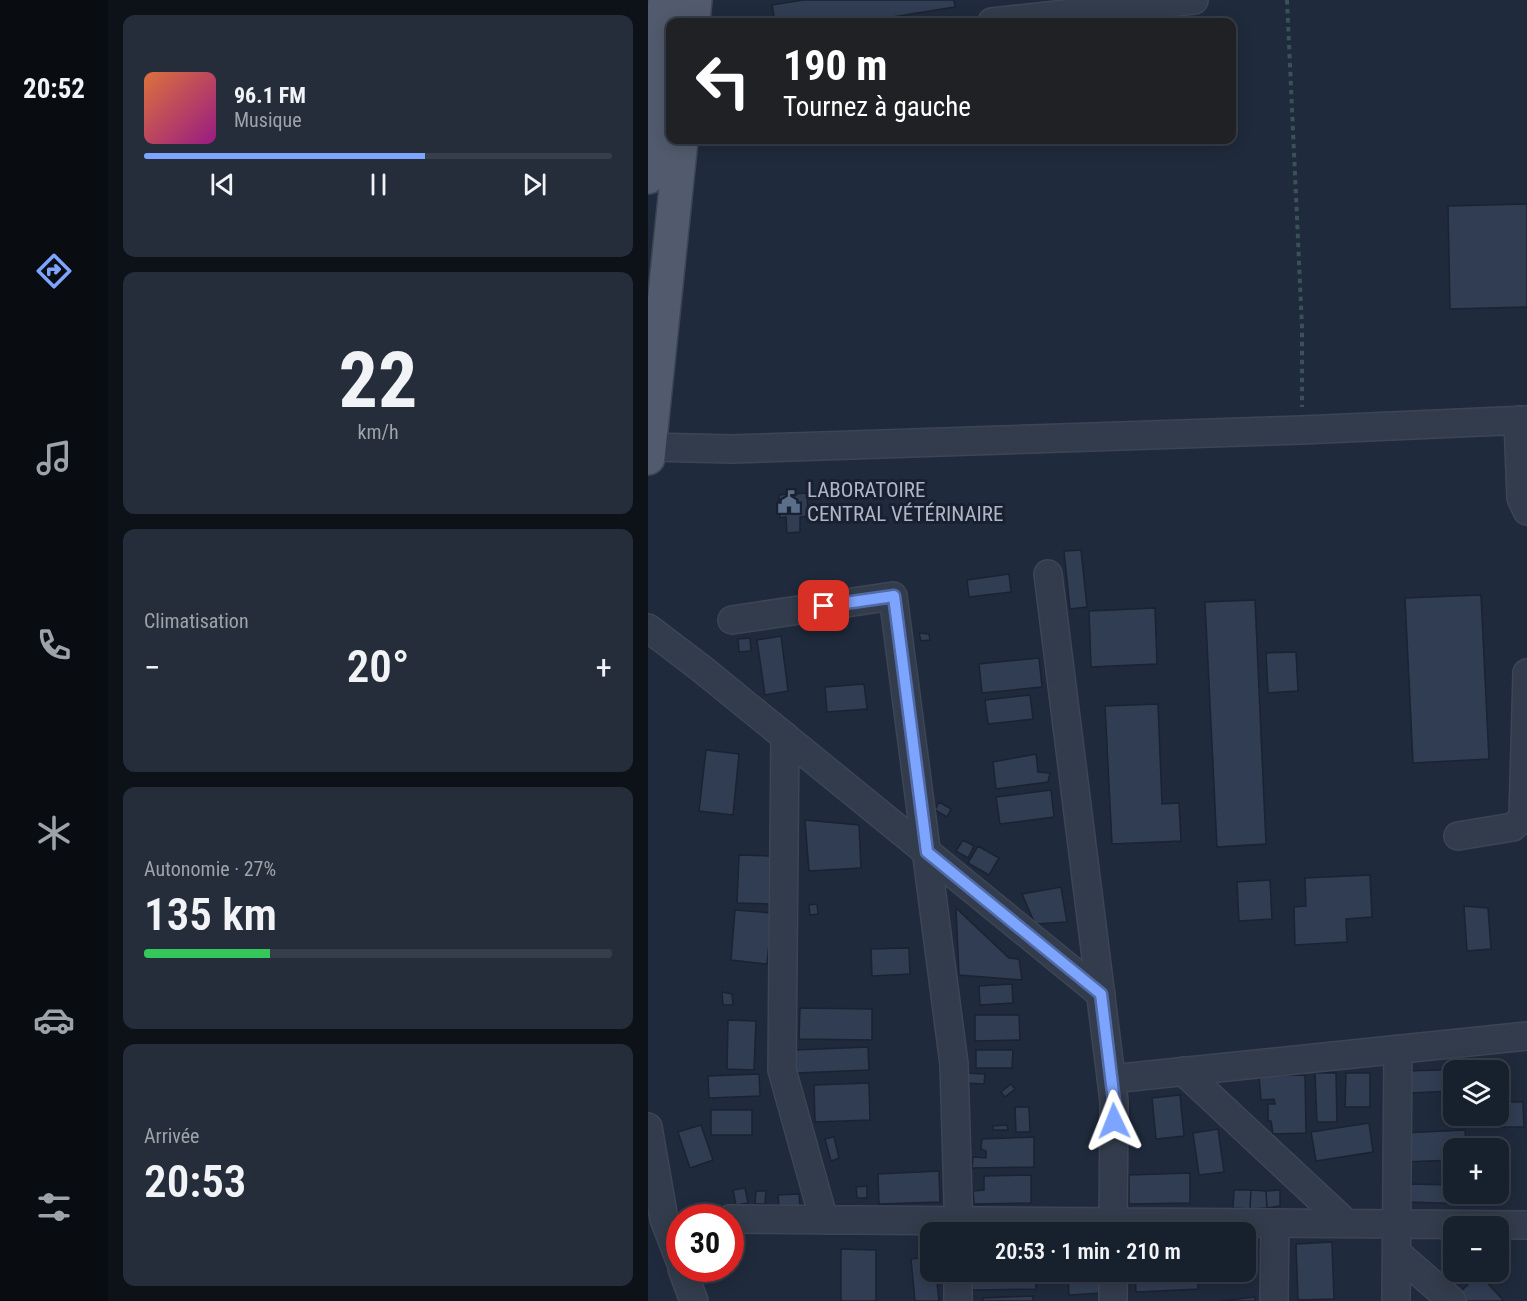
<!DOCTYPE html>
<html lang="fr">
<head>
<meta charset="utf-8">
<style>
	:root { --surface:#17202d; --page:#242d39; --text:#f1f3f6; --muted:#9ea3aa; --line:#363e49; --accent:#7da5ff }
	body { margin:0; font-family:"Roboto Condensed",sans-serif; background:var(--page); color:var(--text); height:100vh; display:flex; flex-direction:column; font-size:22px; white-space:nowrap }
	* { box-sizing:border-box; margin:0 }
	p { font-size:20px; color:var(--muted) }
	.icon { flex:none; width:33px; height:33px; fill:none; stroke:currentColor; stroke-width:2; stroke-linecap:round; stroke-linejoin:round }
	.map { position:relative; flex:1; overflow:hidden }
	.details { display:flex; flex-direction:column; gap:15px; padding:15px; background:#0d1219; width:540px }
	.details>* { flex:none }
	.banner { position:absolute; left:18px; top:18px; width:570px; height:126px; border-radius:12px; box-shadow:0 3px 15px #0003,0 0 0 2px var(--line); background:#202124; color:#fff; overflow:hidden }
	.buttons { position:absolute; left:795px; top:1060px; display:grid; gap:12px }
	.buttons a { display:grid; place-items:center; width:66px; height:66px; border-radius:12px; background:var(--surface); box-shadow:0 3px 15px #0003,0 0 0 2px var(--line); font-size:30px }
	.speed { position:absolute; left:18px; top:1204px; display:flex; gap:12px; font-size:30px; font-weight:700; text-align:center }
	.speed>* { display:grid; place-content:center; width:78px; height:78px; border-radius:50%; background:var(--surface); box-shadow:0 3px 15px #0003,0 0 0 2px var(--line); line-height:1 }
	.speed .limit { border:9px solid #d22; background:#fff; color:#111 }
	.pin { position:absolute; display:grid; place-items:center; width:51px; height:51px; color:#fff; margin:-26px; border-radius:12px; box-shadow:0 3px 9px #0006 }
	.me { position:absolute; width:66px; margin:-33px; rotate:358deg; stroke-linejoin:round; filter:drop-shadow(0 0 4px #0008) }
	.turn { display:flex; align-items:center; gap:21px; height:126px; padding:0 18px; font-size:27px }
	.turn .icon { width:78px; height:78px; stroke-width:2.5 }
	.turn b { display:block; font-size:42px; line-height:51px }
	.big { font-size:45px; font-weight:600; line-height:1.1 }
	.details .tile { flex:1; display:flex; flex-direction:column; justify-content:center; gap:9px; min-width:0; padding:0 21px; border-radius:12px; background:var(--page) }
	.details .dial { align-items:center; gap:0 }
	.dial b { font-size:78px; line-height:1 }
	.song { display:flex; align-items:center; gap:18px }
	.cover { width:72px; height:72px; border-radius:9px; background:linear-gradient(135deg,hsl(20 70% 55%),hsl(310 70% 35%)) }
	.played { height:6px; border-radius:3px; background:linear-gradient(90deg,var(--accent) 60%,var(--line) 60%) }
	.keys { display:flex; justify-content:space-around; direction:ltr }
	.heat { display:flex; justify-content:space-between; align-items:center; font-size:33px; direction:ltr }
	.charge { height:9px; border-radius:4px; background:linear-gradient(90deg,#34c759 27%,var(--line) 0) }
	.trip { position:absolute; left:272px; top:1222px; width:336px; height:60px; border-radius:12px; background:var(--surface); box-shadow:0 3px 15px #0003,0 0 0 2px var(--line); font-weight:600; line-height:60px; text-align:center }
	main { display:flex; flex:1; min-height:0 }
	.tabs { display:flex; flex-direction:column; width:108px; justify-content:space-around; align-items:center; background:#090d12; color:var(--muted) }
	.tabs .icon { width:42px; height:42px }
	.tabs .selected { color:var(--accent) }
	.tabs b { font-size:27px; color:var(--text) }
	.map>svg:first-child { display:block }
	.building { fill:#313d53; stroke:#1b2333; stroke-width:1.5 }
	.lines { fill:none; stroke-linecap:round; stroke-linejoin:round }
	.minor-casing { stroke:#3d4555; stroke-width:30 }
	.major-casing { stroke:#3d4555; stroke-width:36 }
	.path { stroke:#3a5156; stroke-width:4; stroke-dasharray:4.5 4.5; stroke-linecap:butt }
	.minor { stroke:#333c4c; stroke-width:27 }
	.major { stroke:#515b6d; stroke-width:33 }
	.route-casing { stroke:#516ba6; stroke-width:15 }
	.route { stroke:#7da5ff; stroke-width:10 }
	.labels { text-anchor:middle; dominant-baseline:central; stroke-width:6; stroke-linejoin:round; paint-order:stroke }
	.poi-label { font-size:21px; fill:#aeb6c8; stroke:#192131; text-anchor:start }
</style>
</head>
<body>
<main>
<nav class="tabs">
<b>20:52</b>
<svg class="icon selected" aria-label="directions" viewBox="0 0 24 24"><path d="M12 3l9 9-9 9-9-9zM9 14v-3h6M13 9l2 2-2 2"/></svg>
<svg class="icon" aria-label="music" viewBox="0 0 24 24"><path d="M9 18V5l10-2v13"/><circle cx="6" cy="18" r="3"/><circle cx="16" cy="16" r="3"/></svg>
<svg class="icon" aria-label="phone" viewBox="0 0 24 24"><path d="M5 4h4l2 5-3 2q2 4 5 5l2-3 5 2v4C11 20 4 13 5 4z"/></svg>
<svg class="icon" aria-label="climate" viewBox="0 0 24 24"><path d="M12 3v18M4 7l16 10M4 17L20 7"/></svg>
<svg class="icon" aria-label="car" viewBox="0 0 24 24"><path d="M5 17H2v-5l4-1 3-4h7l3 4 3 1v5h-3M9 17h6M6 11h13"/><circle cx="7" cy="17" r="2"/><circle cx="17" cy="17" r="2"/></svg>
<svg class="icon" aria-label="filters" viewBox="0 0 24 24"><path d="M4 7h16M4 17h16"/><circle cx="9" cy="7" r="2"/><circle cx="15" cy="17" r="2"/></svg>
</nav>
<section class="details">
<div class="tile">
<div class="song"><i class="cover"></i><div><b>96.1 FM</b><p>Musique</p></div></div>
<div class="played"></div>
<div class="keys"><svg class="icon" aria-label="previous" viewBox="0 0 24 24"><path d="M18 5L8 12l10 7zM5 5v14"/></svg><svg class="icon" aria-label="pause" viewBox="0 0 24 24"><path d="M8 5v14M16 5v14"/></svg><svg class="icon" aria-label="next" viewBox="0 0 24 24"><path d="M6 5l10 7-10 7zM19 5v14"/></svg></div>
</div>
<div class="tile dial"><b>22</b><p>km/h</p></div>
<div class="tile"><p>Climatisation</p>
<div class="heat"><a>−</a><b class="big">20°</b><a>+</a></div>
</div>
<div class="tile"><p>Autonomie · 27%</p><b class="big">135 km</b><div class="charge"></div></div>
<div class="tile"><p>Arrivée</p><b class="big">20:53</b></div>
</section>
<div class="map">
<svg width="879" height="1301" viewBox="0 0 879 1301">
	<rect width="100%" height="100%" fill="#1f2a3c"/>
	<path class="building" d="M155,0H306L307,7L213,22H127L124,5Z
		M879,204V307L802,309L800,206Z
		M159,493L160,516L152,517V532L139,533L138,517L132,518L131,495Z
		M433,550L439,607L422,609L416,551Z
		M361,574L363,592L321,597L319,580Z
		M833,595L841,759L765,763L757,598Z
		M607,600L618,844L569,847L557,602Z
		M507,608L509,664L443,667L441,611Z
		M271,633L281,634L282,640L273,641Z
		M133,636L140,691L117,695L109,640Z
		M102,638L103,651L91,652L90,639Z
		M648,652L650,691L620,693L618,653Z
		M391,658L394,687L334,693L331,664Z
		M216,684L219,709L179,712L177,687Z
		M382,695L385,719L340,724L337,700Z
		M510,704L514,804L531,803L533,841L464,844L457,706Z
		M58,750L91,754L85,815L51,811Z
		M388,754L390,772L402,773L400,782L348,789L345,762Z
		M403,790L406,817L352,824L348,797Z
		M291,802L303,809L299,817L287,810Z
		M157,820L211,825L213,868L161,871Z
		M315,840L326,846L320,858L308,851Z
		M330,846L351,858L341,875L320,863Z
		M91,855L124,856L122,904L89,903Z
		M722,875L724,917L698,919L699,942L647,945L646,907L658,906L657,878Z
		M622,880L624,919L591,921L589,882Z
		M413,887L419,922L387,924L374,894Z
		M169,904L170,914L162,915L161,905Z
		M816,906L840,908L843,949L819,951Z
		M308,908L361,958L371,959L374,980L311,975Z
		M87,910L124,913L119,964L83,960Z
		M261,948L262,974L224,976L223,949Z
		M364,984L365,1003L332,1005L331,986Z
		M74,992L84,994L85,1005H75Z
		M152,1008L224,1009V1040L151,1039Z
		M327,1015H371L372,1040L327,1041Z
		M80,1020L108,1021L106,1070L79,1069Z
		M220,1047L221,1070L148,1073L147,1050Z
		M328,1050H365L364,1068H328Z
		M819,1069V1071H806V1091L761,1093L760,1071Z
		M316,1073L337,1074L336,1084L315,1083Z
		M667,1073H688L689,1122H669Z
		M698,1073H722V1107H697Z
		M111,1074L112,1096L61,1098L60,1076Z
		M657,1075L658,1133L625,1134L623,1121H620V1104H627L626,1099L613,1100L611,1076Z
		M221,1083L222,1120L167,1122L166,1085Z
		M363,1084L367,1089L357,1097L353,1092Z
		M532,1095L536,1136L508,1139L504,1098Z
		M481,1098L482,1113L472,1114L471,1099Z
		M850,1102H875L876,1127H830V1116H850Z
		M367,1107H381L382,1132H368Z
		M63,1110H104V1135H63Z
		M721,1123L725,1152L668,1161L663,1132Z
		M53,1125L65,1160L42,1168L30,1132Z
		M359,1125L360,1130H345V1126Z
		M570,1129L576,1172L551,1175L545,1133Z
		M817,1130L818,1149H806V1160L756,1162L754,1133Z
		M186,1137L191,1158L183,1161L177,1139Z
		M386,1137V1167L324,1168L325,1157L338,1158V1151L333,1149L334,1139Z
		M291,1171L292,1202L231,1204L230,1174Z
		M542,1173V1203L481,1204V1175Z
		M383,1175V1203L326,1204L325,1191L336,1190V1176Z
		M760,1184L806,1185V1194H821V1204L760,1202Z
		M219,1186V1198H209L208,1187Z
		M97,1188L100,1203L88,1205L85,1190Z
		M586,1190H603L602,1209L585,1208Z
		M603,1190L618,1191L619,1208L602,1209Z
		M632,1190V1206L619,1208L618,1191Z
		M108,1191H118L117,1204H107Z
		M151,1194L152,1206L131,1207L130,1195Z
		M684,1242L686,1299L650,1300L648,1244Z
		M193,1249L228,1250V1301H193Z
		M282,1257V1272H288L291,1301H267L263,1259Z
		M324,1272H387L388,1289L324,1290Z
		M420,1272H453L454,1293L421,1295Z
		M487,1272H549L550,1289L488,1292Z
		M831,1274L856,1301H818L811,1293Z
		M385,1296V1301H335V1298Z
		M607,1297V1301H574Z"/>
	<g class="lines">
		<g class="minor-casing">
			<path id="minor" d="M344,22L546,0
				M870,420L873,498L879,511
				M1,447L84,449L654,430L879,420
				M400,574L466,1101L465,1233
				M84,620L245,596L306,1064L311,1233
				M0,628L54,669L453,994
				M137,736L134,1070L176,1220
				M810,836L865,827L875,818L879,673
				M535,1071L698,1223
				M463,1079L879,1036
				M0,1127L16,1219L32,1261
				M82,1219L879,1225
				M749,1253L804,1301
				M34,1269L46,1301
				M310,1301V1272
				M465,1301V1272
				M626,1301L627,1223
				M748,1301L750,1049"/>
		</g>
		<g class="major-casing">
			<path id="major" d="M45,22L47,0
				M0,177L17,0
				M0,458L33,140"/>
		</g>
		<path class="path" d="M639,0L654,327V407"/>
		<use href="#minor" class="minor"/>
		<use href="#major" class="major"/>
	</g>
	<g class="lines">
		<g class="route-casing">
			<path id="route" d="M176,606L246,596L279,852L453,994L466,1101V1121"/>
		</g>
		<use href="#route" class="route"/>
	</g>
	<defs>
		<g id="civic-bare" transform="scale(1.8)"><path d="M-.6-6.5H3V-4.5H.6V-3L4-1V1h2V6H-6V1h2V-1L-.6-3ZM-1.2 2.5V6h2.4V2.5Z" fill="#5c6f8a" stroke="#192131" stroke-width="2.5" paint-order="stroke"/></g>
	</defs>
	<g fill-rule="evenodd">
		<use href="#civic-bare" x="141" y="502"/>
	</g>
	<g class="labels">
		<g class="poi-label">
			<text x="159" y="490">LABORATOIRE<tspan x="159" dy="24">CENTRAL VÉTÉRINAIRE</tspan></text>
		</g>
	</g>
</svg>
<div class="buttons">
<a><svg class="icon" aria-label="layers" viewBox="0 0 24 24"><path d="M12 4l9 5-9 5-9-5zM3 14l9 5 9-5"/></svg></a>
<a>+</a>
<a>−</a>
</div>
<div class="speed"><div class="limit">30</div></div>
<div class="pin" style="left:176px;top:606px;background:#d93025"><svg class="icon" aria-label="arrive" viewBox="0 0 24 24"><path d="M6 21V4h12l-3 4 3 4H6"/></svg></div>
<svg class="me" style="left:466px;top:1121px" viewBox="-20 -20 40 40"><path d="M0-17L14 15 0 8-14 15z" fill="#7da5ff" stroke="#fff" stroke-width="4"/></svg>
<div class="trip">20:53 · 1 min · 210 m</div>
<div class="banner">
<div class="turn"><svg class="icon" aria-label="left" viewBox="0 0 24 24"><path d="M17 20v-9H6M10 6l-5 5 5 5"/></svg><div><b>190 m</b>Tournez à gauche</div></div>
</div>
</div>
</main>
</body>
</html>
